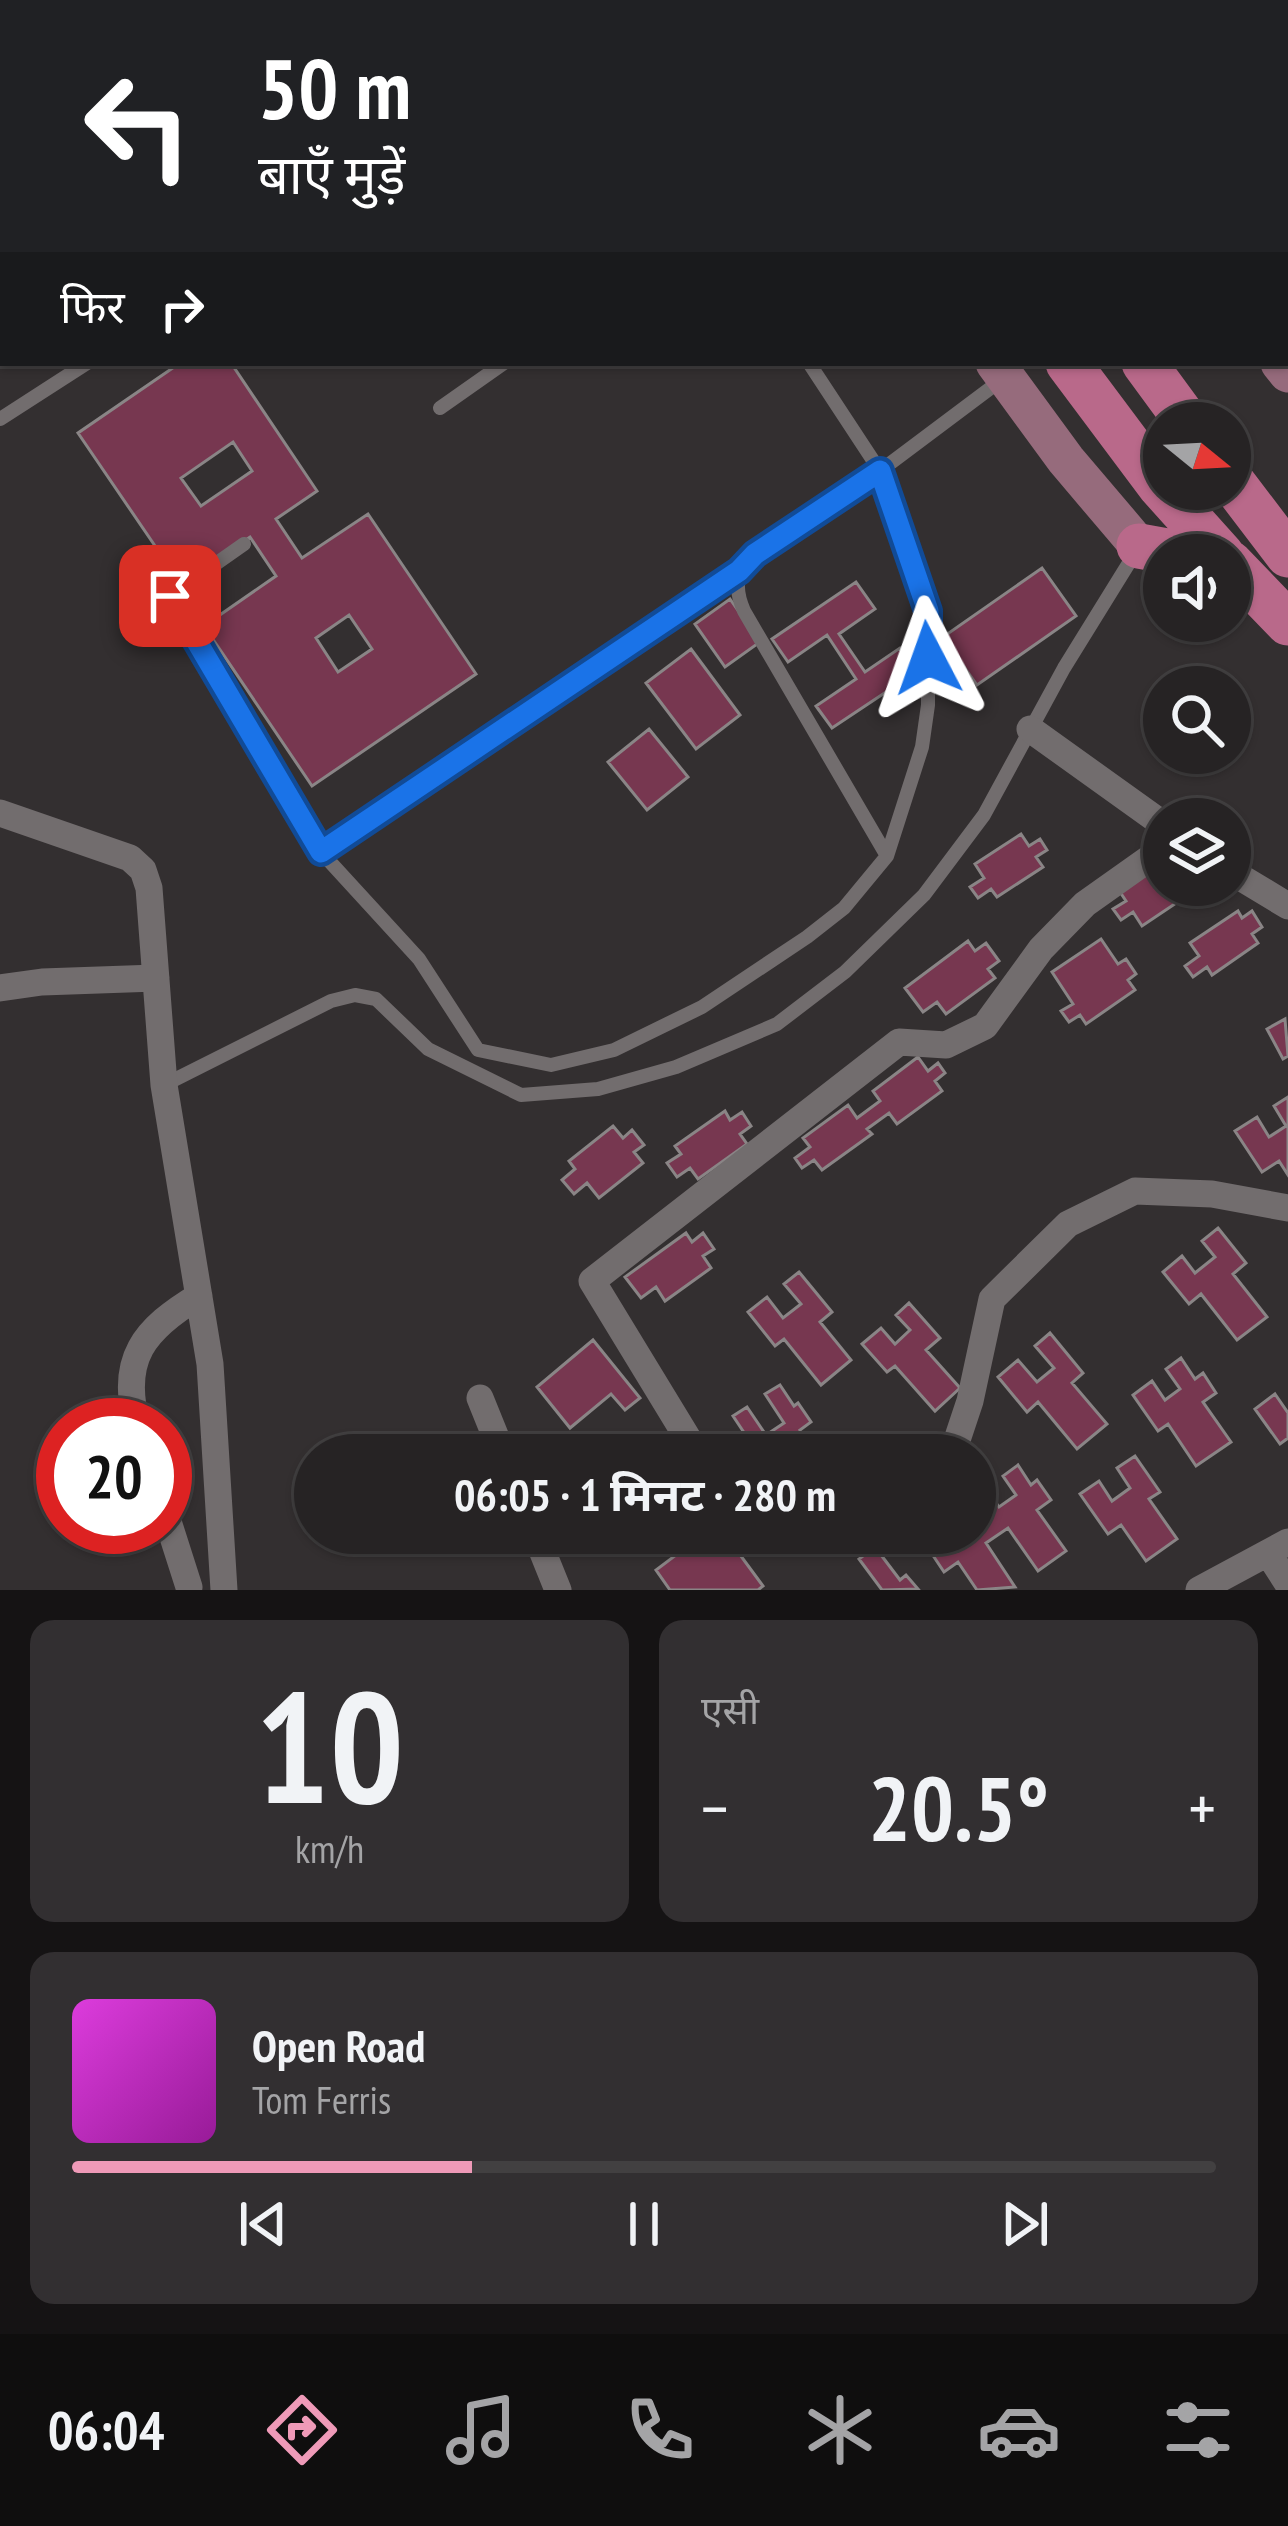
<!DOCTYPE html>
<html lang="hi">
<head>
<meta charset="utf-8">
<style>
	:root { --surface:#262324; --page:#322f31; --text:#f1f3f6; --muted:#a4a4a6; --line:#424041; --accent:#ef9ab8 }
	body { margin:0; font-family:"PT Sans Narrow","Noto Sans Devanagari",sans-serif; background:var(--page); color:var(--text); height:100vh; display:flex; flex-direction:column; font-size:45px; white-space:nowrap }
	* { box-sizing:border-box; margin:0 }
	p { font-size:39px; color:var(--muted) }
	.icon { flex:none; width:66px; height:66px; fill:none; stroke:currentColor; stroke-width:2; stroke-linecap:round; stroke-linejoin:round }
	.map { position:relative; height:1590px; overflow:hidden }
	.panel { display:flex; flex-direction:column; gap:30px; padding:30px; background:#151314; flex:1 }
	.panel>* { flex:none }
	.guide { position:absolute; left:0px; top:0px; width:1290px; height:366px; box-shadow:0 3px 9px #0004,0 0 0 3px var(--line); background:#202124; color:#fff; overflow:hidden }
	.needle { width:78px; rotate:108deg }
	.buttons { position:absolute; left:1143px; top:402px; display:grid; gap:24px }
	.buttons a { display:grid; place-items:center; width:108px; height:108px; border-radius:50%; background:var(--surface); box-shadow:0 3px 9px #0004,0 0 0 3px var(--line); font-size:60px }
	.speed { position:absolute; left:36px; top:1398px; display:flex; gap:24px; font-size:60px; font-weight:700; text-align:center }
	.speed>* { display:grid; place-content:center; width:156px; height:156px; border-radius:50%; background:var(--surface); box-shadow:0 3px 9px #0004,0 0 0 3px var(--line); line-height:1 }
	.speed .limit { border:18px solid #d22; background:#fff; color:#111 }
	.pin { position:absolute; display:grid; place-items:center; width:102px; height:102px; color:#fff; margin:-51px; border-radius:24px; box-shadow:0 6px 18px #0006 }
	.me { position:absolute; width:132px; margin:-66px; rotate:356deg; stroke-linejoin:round; filter:drop-shadow(0 0 9px #0008) }
	.turn { display:flex; align-items:center; gap:42px; height:252px; padding:0 60px; font-size:54px }
	.turn .icon { width:156px; height:156px; stroke-width:2.5 }
	.turn b { display:block; font-size:84px; line-height:102px }
	.then { display:flex; align-items:center; height:114px; padding:0 60px; background:#0003; gap:24px; font-size:45px }
	.big { font-size:90px; font-weight:700; line-height:1.1 }
	.panel .tile { flex:1; display:flex; flex-direction:column; justify-content:center; gap:18px; min-width:0; padding:0 42px; border-radius:24px; background:var(--page) }
	.panel .dial { align-items:center; gap:0 }
	.dial b { font-size:156px; line-height:1 }
	.song { display:flex; align-items:center; gap:36px }
	.cover { width:144px; height:144px; border-radius:18px; background:linear-gradient(135deg,hsl(300 70% 55%),hsl(300 70% 35%)) }
	.played { height:12px; border-radius:6px; background:linear-gradient(90deg,var(--accent) 35%,var(--line) 35%) }
	.keys { display:flex; justify-content:space-around; direction:ltr }
	.heat { display:flex; justify-content:space-between; align-items:center; font-size:66px; direction:ltr }
	.panel .tiles { flex:1; display:grid; gap:30px; grid-template-columns:1fr 1fr }
	.tile:last-child { grid-column:span 2 }
	.trip { position:absolute; left:294px; top:1434px; width:702px; height:120px; border-radius:60px; background:var(--surface); box-shadow:0 3px 9px #0004,0 0 0 3px var(--line); font-weight:700; line-height:120px; text-align:center }
	.tab-bar { display:flex; height:192px; justify-content:space-around; align-items:center; background:#0f0e0e; color:var(--muted) }
	.tab-bar .icon { width:84px; height:84px }
	.tab-bar .on { color:var(--accent) }
	.tab-bar b { font-size:54px; color:var(--text) }
	.map>svg:first-child { display:block }
	.building { fill:#773750; stroke:#8a8586; stroke-width:3; fill-rule:evenodd }
	.lines { fill:none; stroke-linecap:round; stroke-linejoin:round }
	.lane { stroke:#726d6e; stroke-width:14 }
	.street { stroke:#726d6e; stroke-width:27 }
	.secondary { stroke:#966b7c; stroke-width:39 }
	.primary { stroke:#b9698a; stroke-width:45 }
	.route-casing { stroke:#114b97; stroke-width:30 }
	.route { stroke:#1a73e8; stroke-width:21 }
</style>
</head>
<body>
<div class="map">
<svg width="1288" height="1590" viewBox="0 0 1288 1590">
	<rect width="100%" height="100%" fill="#332f30"/>
	<path class="building" d="M3,14V144L0,146V16Z
		M180,363H231L317,491L276,519L302,558L368,514L476,674L312,786L204,626L276,576L250,537L181,584L78,433ZM233,442L252,471L201,506L181,478ZM349,615L372,649L338,672L316,638Z
		M1042,568L1076,616L977,685L943,637Z
		M856,582L875,609L839,634L865,672L900,648L916,672L832,728L816,706L856,679L827,635L788,662L772,639Z
		M730,599L760,642L725,667L695,624Z
		M691,649L740,715L696,749L646,683Z
		M649,729L688,777L647,810L608,762Z
		M1021,834L1029,846L1040,839L1047,850L1036,857L1043,867L997,897L991,889L978,898L970,887L984,878L975,864Z
		M1164,862V885H1190L1194,891L1142,926L1133,912L1121,920L1113,909L1126,901L1120,892Z
		M1238,911L1242,918L1252,911L1262,927L1252,934L1258,943L1212,975L1207,967L1193,977L1185,966L1199,956L1190,943Z
		M1101,939L1118,964L1126,959L1136,974L1128,980L1135,990L1086,1024L1080,1015L1069,1022L1061,1011L1073,1004L1052,972Z
		M968,941L975,951L986,943L999,961L988,969L995,978L946,1014L937,1002L923,1012L905,988Z
		M1285,1019L1288,1056L1283,1059L1267,1029Z
		M918,1057L928,1071L938,1063L945,1073L935,1081L942,1091L897,1124L889,1113L867,1129L872,1134L822,1170L814,1160L802,1168L795,1158L810,1147L803,1138L848,1105L857,1118L880,1101L873,1091Z
		M1288,1097V1175L1279,1161L1262,1172L1235,1131L1257,1117L1269,1137L1286,1126L1274,1106Z
		M725,1111L730,1120L742,1112L751,1126L740,1134L747,1144L698,1179L690,1168L677,1177L667,1163L681,1154L675,1146Z
		M613,1126L623,1138L632,1130L644,1145L634,1152L643,1163L599,1198L587,1183L574,1194L562,1180L575,1169L569,1161Z
		M1218,1228L1246,1263L1233,1274L1267,1317L1237,1340L1201,1294L1189,1304L1163,1272L1182,1256L1195,1273L1215,1257L1202,1241Z
		M686,1233L692,1242L703,1233L714,1249L703,1256L711,1268L665,1301L656,1287L641,1298L625,1277Z
		M799,1272L832,1312L820,1322L851,1360L821,1385L784,1339L775,1346L748,1312L767,1297L783,1318L801,1304L784,1284Z
		M909,1303L940,1338L926,1350L960,1388L935,1411L895,1366L887,1372L862,1344L881,1328L895,1344L910,1330L896,1315Z
		M1050,1333L1083,1373L1072,1383L1107,1424L1077,1449L1038,1402L1027,1412L998,1377L1018,1360L1037,1382L1054,1368L1035,1346Z
		M593,1340L640,1398L625,1410L611,1394L570,1428L537,1387Z
		M1181,1358L1195,1379L1203,1373L1216,1393L1203,1402L1231,1442L1196,1466L1168,1424L1158,1431L1133,1395L1152,1381L1165,1400L1180,1389L1166,1369Z
		M780,1385L794,1406L798,1403L811,1422L800,1430L818,1455H771L768,1450L759,1455L733,1416L747,1407L766,1435L784,1423L765,1394Z
		M1275,1394L1288,1413V1438L1280,1444L1255,1409Z
		M664,1434L678,1455H648L644,1448Z
		M1135,1456L1160,1492L1149,1499L1177,1539L1146,1561L1121,1525L1108,1534L1080,1494L1099,1481L1112,1501L1130,1488L1117,1468Z
		M1018,1465L1031,1485L1037,1480L1051,1500L1037,1510L1066,1551L1038,1571L1008,1528L986,1543L1015,1587L977,1590L958,1562L944,1572L918,1533H943L949,1542L962,1533H975V1517L978,1522L985,1516L975,1502V1491L984,1485L999,1507L1016,1495L1003,1476Z
		M691,1533H724L763,1586L758,1590H670L656,1570L696,1540Z
		M875,1547L900,1580L906,1575L918,1589L882,1590L859,1559Z"/>
	<g class="lines">
		<path class="lane" d="M572,0L574,3
			M440,408L504,363
			M0,419L87,363
			M244,544L170,596L321,852L419,959L478,1050L551,1065L614,1050L702,1007L807,937L844,908L887,856L922,747L928,705V612L880,471L809,363
			M321,852L739,571
			M887,856L744,611C733,586 737,573 755,554L880,471L1000,381
			M164,1085L331,1001L355,995L376,999L428,1049L521,1095L598,1089L676,1067L777,1024L845,972L924,895L984,815L1064,668L1137,550"/>
		<path class="street" d="M1030,729L1164,825
			M0,813L130,858L143,870L149,888L164,1085L210,1364L224,1590
			M1230,871L1288,906
			M0,988L42,982L156,978
			M480,1398L503,1455
			M137,1425C119,1359 144,1329 199,1296
			M698,1455L592,1281L899,1042L946,1045L985,1026L1041,949L1085,904L1164,848
			M952,1455L970,1401L992,1299L1068,1224L1135,1191L1212,1194L1288,1208
			M165,1512L189,1587
			M535,1533L558,1590
			M792,1533L801,1537L852,1533
			M1268,1553L1288,1584
			M1199,1590L1288,1542"/>
		<path class="secondary" d="M752,0L754,3
			M1017,0L1019,3
			M995,363L1066,460L1139,546
			M1280,363L1288,373"/>
		<path class="primary" d="M828,0L830,3
			M909,0L911,3
			M1068,363L1160,486L1222,555
			M1144,363L1188,423
			M1230,479L1288,555
			M1139,546L1189,555
			M1230,563L1288,623"/>
	</g>
	<g class="lines">
		<g class="route-casing">
			<path id="route" d="M170,596L321,852L739,571L755,554L880,471L928,611V658"/>
		</g>
		<use href="#route" class="route"/>
	</g>
</svg>
<div class="buttons">
<a><svg class="needle" viewBox="-14 -14 28 28"><path d="M0-13l5 13h-10z" fill="#e53935"/><path d="M0 13l5-13h-10z" fill="#a4a4a6"/></svg></a>
<a><svg class="icon" aria-label="sound" viewBox="0 0 24 24"><path d="M4 9h4l5-4v14l-5-4H4zM17 9q2 3 0 6"/></svg></a>
<a><svg class="icon" aria-label="search" viewBox="0 0 24 24"><circle cx="10" cy="10" r="6"/><path d="M15 15l6 6"/></svg></a>
<a><svg class="icon" aria-label="layers" viewBox="0 0 24 24"><path d="M12 4l9 5-9 5-9-5zM3 14l9 5 9-5"/></svg></a>
</div>
<div class="speed"><div class="limit">20</div></div>
<div class="pin" style="left:170px;top:596px;background:#d93025"><svg class="icon" aria-label="arrive" viewBox="0 0 24 24"><path d="M6 21V4h12l-3 4 3 4H6"/></svg></div>
<svg class="me" style="left:928px;top:658px" viewBox="-20 -20 40 40"><path d="M0-17L14 15 0 8-14 15z" fill="#1a73e8" stroke="#fff" stroke-width="4"/></svg>
<div class="trip">06:05 · 1 मिनट · 280 m</div>
<div class="guide">
<div class="turn"><svg class="icon" aria-label="left" viewBox="0 0 24 24"><path d="M17 20v-9H6M10 6l-5 5 5 5"/></svg><div><b>50 m</b>बाएँ मुड़ें</div></div>
<div class="then">फिर<svg class="icon" aria-label="right" viewBox="0 0 24 24"><path d="M7 20v-9h11M14 6l5 5-5 5"/></svg></div>
</div>
</div>
<section class="panel">
<div class="tiles">
<div class="tile dial"><b>10</b><p>km/h</p></div>
<div class="tile"><p>एसी</p>
<div class="heat"><a>−</a><b class="big">20.5°</b><a>+</a></div>
</div>
<div class="tile">
<div class="song"><i class="cover"></i><div><b>Open Road</b><p>Tom Ferris</p></div></div>
<div class="played"></div>
<div class="keys"><svg class="icon" aria-label="previous" viewBox="0 0 24 24"><path d="M18 5L8 12l10 7zM5 5v14"/></svg><svg class="icon" aria-label="pause" viewBox="0 0 24 24"><path d="M8 5v14M16 5v14"/></svg><svg class="icon" aria-label="next" viewBox="0 0 24 24"><path d="M6 5l10 7-10 7zM19 5v14"/></svg></div>
</div>
</div>
</section>
<nav class="tab-bar">
<b>06:04</b>
<svg class="icon on" aria-label="directions" viewBox="0 0 24 24"><path d="M12 3l9 9-9 9-9-9zM9 14v-3h6M13 9l2 2-2 2"/></svg>
<svg class="icon" aria-label="music" viewBox="0 0 24 24"><path d="M9 18V5l10-2v13"/><circle cx="6" cy="18" r="3"/><circle cx="16" cy="16" r="3"/></svg>
<svg class="icon" aria-label="phone" viewBox="0 0 24 24"><path d="M5 4h4l2 5-3 2q2 4 5 5l2-3 5 2v4C11 20 4 13 5 4z"/></svg>
<svg class="icon" aria-label="climate" viewBox="0 0 24 24"><path d="M12 3v18M4 7l16 10M4 17L20 7"/></svg>
<svg class="icon" aria-label="car" viewBox="0 0 24 24"><path d="M5 17H2v-5l4-1 3-4h7l3 4 3 1v5h-3M9 17h6M6 11h13"/><circle cx="7" cy="17" r="2"/><circle cx="17" cy="17" r="2"/></svg>
<svg class="icon" aria-label="filters" viewBox="0 0 24 24"><path d="M4 7h16M4 17h16"/><circle cx="9" cy="7" r="2"/><circle cx="15" cy="17" r="2"/></svg>
</nav>
</body>
</html>
